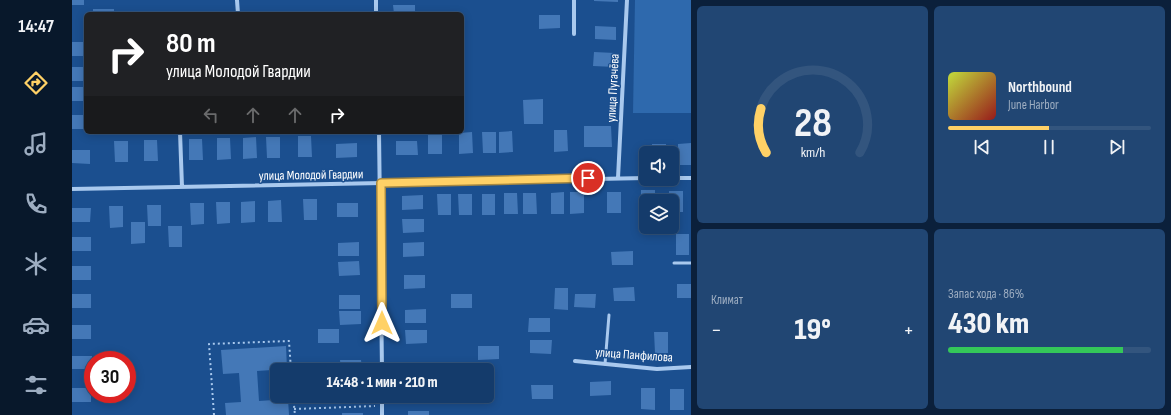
<!DOCTYPE html>
<html lang="ru">
<head>
<meta charset="utf-8">
<style>
	:root { --surface:#143b6b; --page:#214673; --text:#f1f3f6; --muted:#9dadc1; --line:#33557e; --accent:#ffd166 }
	body { margin:0; font-family:"Sofia Sans Condensed",sans-serif; background:var(--page); color:var(--text); height:100vh; display:flex; flex-direction:column; font-size:15px; white-space:nowrap }
	* { box-sizing:border-box; margin:0 }
	p { font-size:13px; color:var(--muted) }
	.icon { flex:none; width:22px; height:22px; fill:none; stroke:currentColor; stroke-width:2; stroke-linecap:round; stroke-linejoin:round }
	.map { position:relative; flex:1; overflow:hidden }
	.details { display:flex; flex-direction:column; gap:6px; padding:6px; background:#0b203b; width:480px }
	.details>* { flex:none }
	.guide { position:absolute; left:12px; top:12px; width:380px; height:122px; border-radius:6px; box-shadow:0 2px 10px #0003,0 0 0 1px var(--line); background:#202124; color:#fff; overflow:hidden }
	.tools { position:absolute; left:567px; top:146px; display:grid; gap:8px }
	.tools a { display:grid; place-items:center; width:40px; height:40px; border-radius:6px; background:var(--surface); box-shadow:0 2px 10px #0003,0 0 0 1px var(--line); font-size:20px }
	.speed { position:absolute; left:12px; top:351px; display:flex; gap:8px; font-size:20px; font-weight:700; text-align:center }
	.speed>* { display:grid; place-content:center; width:52px; height:52px; border-radius:50%; background:var(--surface); box-shadow:0 2px 10px #0003,0 0 0 1px var(--line); line-height:1 }
	.speed .limit { border:6px solid #d22; background:#fff; color:#111 }
	.pin { position:absolute; display:grid; place-items:center; width:34px; height:34px; color:#fff; margin:-17px; border:2px solid #fff; border-radius:50%; box-shadow:0 1px 4px #0007 }
	.me { position:absolute; width:44px; margin:-22px; rotate:0deg; stroke-linejoin:round; filter:drop-shadow(0 0 3px #0008) }
	.turn { display:flex; align-items:center; gap:14px; height:84px; padding:0 16px; font-size:18px }
	.turn .icon { width:52px; height:52px; stroke-width:2.5 }
	.turn b { display:block; font-size:28px; line-height:34px }
	.lanes { display:flex; align-items:center; height:38px; padding:0 16px; background:#0003; justify-content:center; gap:20px; direction:ltr }
	.lanes .off { opacity:.35 }
	.big { font-size:30px; font-weight:800; line-height:1.1 }
	.details .widget { flex:1; display:flex; flex-direction:column; justify-content:center; gap:6px; min-width:0; padding:0 14px; border-radius:6px; background:var(--page) }
	.details .dial { align-items:center; gap:0 }
	.dial svg { height:104px; overflow:visible; fill:none; stroke:var(--line); stroke-width:7; stroke-linecap:round; text-anchor:middle }
	.dial text { fill:var(--text); stroke:none }
	.song { display:flex; align-items:center; gap:12px }
	.cover { width:48px; height:48px; border-radius:6px; background:linear-gradient(135deg,hsl(70 70% 55%),hsl(0 70% 35%)) }
	.played { height:4px; border-radius:2px; background:linear-gradient(90deg,var(--accent) 50%,var(--line) 50%) }
	.keys { display:flex; justify-content:space-around; direction:ltr }
	.heat { display:flex; justify-content:space-between; align-items:center; font-size:22px; direction:ltr }
	.charge { height:6px; border-radius:3px; background:linear-gradient(90deg,#34c759 86%,var(--line) 0) }
	.details .tiles { flex:1; display:grid; gap:6px; grid-template-columns:repeat(2,1fr) }
	.trip { position:absolute; left:198px; top:363px; width:224px; height:40px; border-radius:6px; background:var(--surface); box-shadow:0 2px 10px #0003,0 0 0 1px var(--line); font-weight:800; line-height:40px; text-align:center }
	main { display:flex; flex:1; min-height:0 }
	.menu { display:flex; flex-direction:column; width:72px; justify-content:space-around; align-items:center; background:#08182b; color:var(--muted) }
	.menu .icon { width:28px; height:28px }
	.menu .selected { color:var(--accent) }
	.menu b { font-size:18px; color:var(--text) }
	.map>svg:first-child { display:block }
	.green { fill:#2e69ad }
	.building { fill:#4478b7 }
	.lines { fill:none; stroke-linecap:round; stroke-linejoin:round }
	.path { stroke:#a9c9ee; stroke-width:2; stroke-dasharray:2 3; stroke-linecap:butt }
	.lane { stroke:#a9c9ee; stroke-width:3 }
	.street { stroke:#a9c9ee; stroke-width:4 }
	.route-casing { stroke:#a68842; stroke-width:10 }
	.route { stroke:#ffd166; stroke-width:7 }
	.labels { text-anchor:middle; dominant-baseline:central; stroke-width:3; stroke-linejoin:round; paint-order:stroke }
	.street-label { font-size:13px; fill:#fff; stroke:#1b4f8f }
</style>
</head>
<body>
<main>
<nav class="menu">
<b>14:47</b>
<svg class="icon selected" aria-label="directions" viewBox="0 0 24 24"><path d="M12 3l9 9-9 9-9-9zM9 14v-3h6M13 9l2 2-2 2"/></svg>
<svg class="icon" aria-label="music" viewBox="0 0 24 24"><path d="M9 18V5l10-2v13"/><circle cx="6" cy="18" r="3"/><circle cx="16" cy="16" r="3"/></svg>
<svg class="icon" aria-label="phone" viewBox="0 0 24 24"><path d="M5 4h4l2 5-3 2q2 4 5 5l2-3 5 2v4C11 20 4 13 5 4z"/></svg>
<svg class="icon" aria-label="climate" viewBox="0 0 24 24"><path d="M12 3v18M4 7l16 10M4 17L20 7"/></svg>
<svg class="icon" aria-label="car" viewBox="0 0 24 24"><path d="M5 17H2v-5l4-1 3-4h7l3 4 3 1v5h-3M9 17h6M6 11h13"/><circle cx="7" cy="17" r="2"/><circle cx="17" cy="17" r="2"/></svg>
<svg class="icon" aria-label="filters" viewBox="0 0 24 24"><path d="M4 7h16M4 17h16"/><circle cx="9" cy="7" r="2"/><circle cx="15" cy="17" r="2"/></svg>
</nav>
<div class="map">
<svg width="619" height="415" viewBox="0 0 619 415">
	<rect width="100%" height="100%" fill="#1b4f8f"/>
	<path class="green" d="M563,0H619V113H561Z"/>
	<path class="building" d="M0,0H12V5H0Z
		M522,0H546V2L522,1Z
		M321,5H343V14H322Z
		M21,9H42V14H21Z
		M130,11H151V14H130Z
		M467,15H488V28L467,29Z
		M523,26L544,27V40L523,39Z
		M0,42H13V56H0Z
		M522,52L543,53V67L521,66Z
		M0,67H13V81H0Z
		M0,87H13V101H0Z
		M471,99V124H452L451,100Z
		M0,115H13V129H0Z
		M512,126H539L540,147H512Z
		M482,130H495L496,151L482,152Z
		M440,131L441,152L427,153V132Z
		M210,132H223V134L210,135Z
		M400,132L401,153L387,154V133Z
		M410,132H424V153H411Z
		M356,133H370V154H356Z
		M226,136H239L240,157H226Z
		M184,137L185,158L171,159V138Z
		M194,137H208V158H195Z
		M145,138H158L159,159L145,160Z
		M117,139H130L131,160H117Z
		M72,140H85L86,161H72Z
		M42,141H56V162H43Z
		M324,141H345L346,155H324Z
		M285,143V157L264,158V144Z
		M619,143V165H606V144Z
		M580,144H594V153H580Z
		M0,150H18V164L0,163Z
		M569,190H583V201H574V212H569Z
		M597,191H611V212H600V201H597Z
		M492,192V214H479V193Z
		M498,192H512V213L498,214Z
		M535,192H549V213H535Z
		M432,193H445L446,214H432Z
		M451,193H464L465,214H451Z
		M365,194H379V215H366Z
		M386,194H400V215H387Z
		M410,194H423V215H410Z
		M351,195V209L330,210V196Z
		M231,199H245V220H232Z
		M209,200L210,222H196V201Z
		M183,201V222L169,223V202Z
		M144,202H158V223L145,224Z
		M118,203H132V224L119,225Z
		M265,203H286V217H265Z
		M75,205H89V226H76Z
		M37,206H51V227L38,228Z
		M0,208H19L18,222H0Z
		M330,219H352V232L331,233Z
		M59,222H73V243L59,244Z
		M96,226H110V247H97Z
		M604,234H617V255H604Z
		M0,237H19V251H0Z
		M287,242V256H266V243Z
		M352,242V256L331,257V243Z
		M561,251V265H540L539,252Z
		M287,261L288,275L267,276L266,262Z
		M0,266H19V280H0Z
		M332,275H353V288L332,289Z
		M605,284H619V298H605Z
		M562,287L563,301H542L541,288Z
		M483,288H496V310L482,309Z
		M0,294H19V308H0Z
		M379,294H400V308H379Z
		M503,294H524L523,308L502,307Z
		M267,295H288V309H267Z
		M354,309V323H333V310Z
		M267,311H289V324L268,325Z
		M457,318H478V332H456Z
		M0,325H19V339H0Z
		M246,329H267V343H246Z
		M333,330H355V343L334,344Z
		M582,332H596V353H583Z
		M458,340H480L479,354L458,353Z
		M214,346L215,369L185,371L187,401L216,399L217,415H154L153,403L169,402L167,373L151,374L149,350Z
		M406,346H427V359L406,360Z
		M0,356H20V369H0Z
		M268,360H289L290,370H269Z
		M335,363H356V370H335Z
		M539,381V395L518,396V382Z
		M459,385H481V399H460Z
		M0,388H19V402H0Z
		M569,388H583V410L569,409Z
		M598,389H612V410H598Z
		M336,396H357V401H336Z
		M336,411H357V415H336Z
		M270,413H291V415H270Z"/>
	<g class="lines">
		<path class="path" d="M221,396L223,415
			M222,409L303,406
			M142,415L137,344L217,341L219,370"/>
		<path class="lane" d="M602,263H619
			M533,364L537,315"/>
		<path class="street" d="M165,0L166,14
			M304,0V14
			M502,0V34
			M108,132L110,187
			M307,132L310,370
			M546,178L555,0
			M600,178H619
			M0,189L574,178
			M503,361L585,369L619,367
			M310,396V415"/>
	</g>
	<g class="lines">
		<g class="route-casing">
			<path id="route" d="M310,323L309,183L516,178"/>
		</g>
		<use href="#route" class="route"/>
	</g>
	<g class="labels">
		<g class="street-label">
			<text transform="translate(541 88) rotate(-87)">улица Пугачёва</text>
			<text transform="translate(239 175) rotate(-1)">улица Молодой Гвардии</text>
			<text transform="translate(562 355) rotate(4)">улица Панфилова</text>
		</g>
	</g>
</svg>
<div class="tools">
<a><svg class="icon" aria-label="sound" viewBox="0 0 24 24"><path d="M4 9h4l5-4v14l-5-4H4zM17 9q2 3 0 6"/></svg></a>
<a><svg class="icon" aria-label="layers" viewBox="0 0 24 24"><path d="M12 4l9 5-9 5-9-5zM3 14l9 5 9-5"/></svg></a>
</div>
<div class="speed"><div class="limit">30</div></div>
<div class="pin" style="left:516px;top:178px;background:#d93025"><svg class="icon" aria-label="arrive" viewBox="0 0 24 24"><path d="M6 21V4h12l-3 4 3 4H6"/></svg></div>
<svg class="me" style="left:310px;top:323px" viewBox="-20 -20 40 40"><path d="M0-17L14 15 0 8-14 15z" fill="#ffd166" stroke="#fff" stroke-width="4"/></svg>
<div class="trip">14:48 · 1 мин · 210 m</div>
<div class="guide">
<div class="turn"><svg class="icon" aria-label="right" viewBox="0 0 24 24"><path d="M7 20v-9h11M14 6l5 5-5 5"/></svg><div><b>80 m</b>улица Молодой Гвардии</div></div>
<div class="lanes"><svg class="icon off" aria-label="left" viewBox="0 0 24 24"><path d="M17 20v-9H6M10 6l-5 5 5 5"/></svg><svg class="icon off" aria-label="ahead" viewBox="0 0 24 24"><path d="M12 20V5M6 11l6-6 6 6"/></svg><svg class="icon off" aria-label="ahead" viewBox="0 0 24 24"><path d="M12 20V5M6 11l6-6 6 6"/></svg><svg class="icon" aria-label="right" viewBox="0 0 24 24"><path d="M7 20v-9h11M14 6l5 5-5 5"/></svg></div>
</div>
</div>
<section class="details">
<div class="tiles">
<div class="widget dial"><svg viewBox="0 0 100 80">
<path d="M14 69A42 42 0 1 1 86 69"/>
<path d="M14 69A42 42 0 0 1 10 35" stroke="#ffd166"/>
<text x="50" y="56" font-size="32" font-weight="700">28</text>
<text x="50" y="72" font-size="11">km/h</text>
</svg></div>
<div class="widget">
<div class="song"><i class="cover"></i><div><b>Northbound</b><p>June Harbor</p></div></div>
<div class="played"></div>
<div class="keys"><svg class="icon" aria-label="previous" viewBox="0 0 24 24"><path d="M18 5L8 12l10 7zM5 5v14"/></svg><svg class="icon" aria-label="pause" viewBox="0 0 24 24"><path d="M8 5v14M16 5v14"/></svg><svg class="icon" aria-label="next" viewBox="0 0 24 24"><path d="M6 5l10 7-10 7zM19 5v14"/></svg></div>
</div>
<div class="widget"><p>Климат</p>
<div class="heat"><a>−</a><b class="big">19°</b><a>+</a></div>
</div>
<div class="widget"><p>Запас хода · 86%</p><b class="big">430 km</b><div class="charge"></div></div>
</div>
</section>
</main>
</body>
</html>
